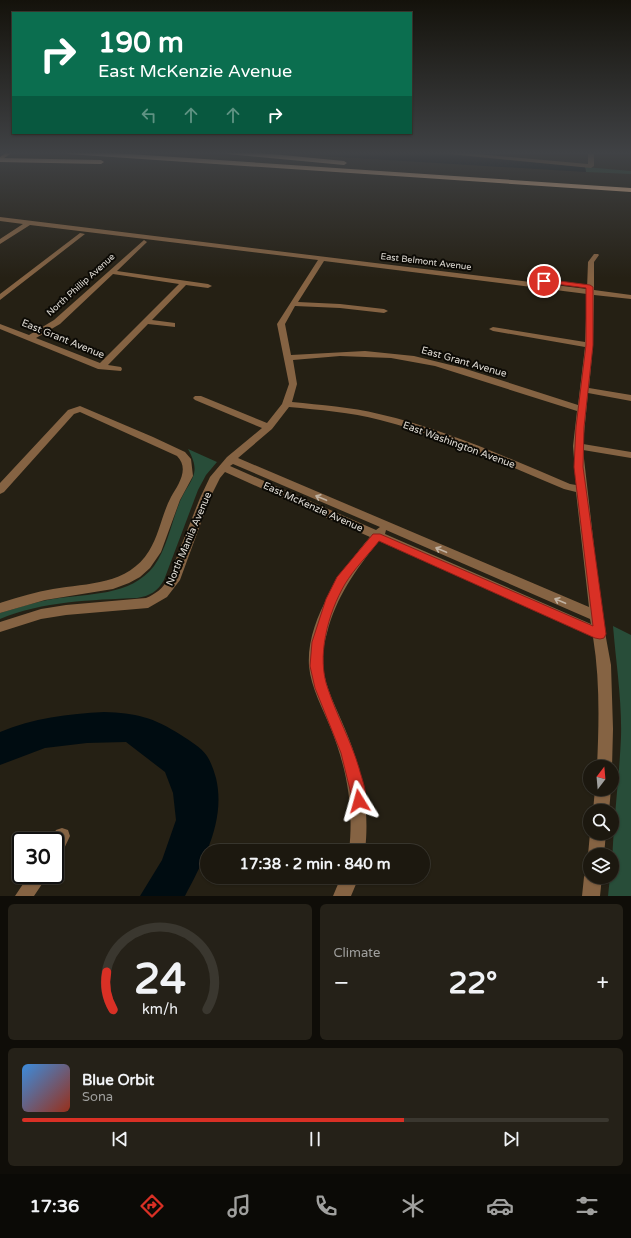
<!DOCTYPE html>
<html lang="en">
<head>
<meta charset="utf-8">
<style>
	:root { --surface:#1c180f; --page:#252118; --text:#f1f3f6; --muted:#a0a09e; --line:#3a372f; --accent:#d93025 }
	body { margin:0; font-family:"Varela Round",sans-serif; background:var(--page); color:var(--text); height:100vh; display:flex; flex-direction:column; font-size:15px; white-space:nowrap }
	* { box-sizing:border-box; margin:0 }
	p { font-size:13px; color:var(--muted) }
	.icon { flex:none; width:22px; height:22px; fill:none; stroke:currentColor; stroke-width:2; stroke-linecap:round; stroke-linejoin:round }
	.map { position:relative; height:896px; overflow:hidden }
	.side { display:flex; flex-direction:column; gap:8px; padding:8px; background:#0f0d08; flex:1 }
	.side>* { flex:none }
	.guide { position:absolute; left:12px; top:12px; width:400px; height:122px; border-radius:0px; box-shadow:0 1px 3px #0004,0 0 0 1px var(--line); background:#0b6e4f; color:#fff; overflow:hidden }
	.needle { width:26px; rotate:16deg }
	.fabs { position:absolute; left:583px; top:760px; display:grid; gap:8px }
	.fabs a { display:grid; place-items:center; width:36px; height:36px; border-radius:50%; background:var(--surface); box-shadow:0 1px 3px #0004,0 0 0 1px var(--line); font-size:20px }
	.speed { position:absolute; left:12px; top:832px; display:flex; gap:8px; font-size:20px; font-weight:700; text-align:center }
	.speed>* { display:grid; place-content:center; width:52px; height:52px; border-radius:50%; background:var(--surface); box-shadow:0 1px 3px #0004,0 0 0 1px var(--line); line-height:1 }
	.speed .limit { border:2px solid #111; border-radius:6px; background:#fff; color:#111 }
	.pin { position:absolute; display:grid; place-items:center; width:34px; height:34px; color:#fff; margin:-17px; border:2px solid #fff; border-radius:50%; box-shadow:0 1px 4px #0007 }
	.me { position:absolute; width:44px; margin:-22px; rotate:352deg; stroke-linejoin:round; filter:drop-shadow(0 0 3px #0008) }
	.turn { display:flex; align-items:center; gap:14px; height:84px; padding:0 20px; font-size:18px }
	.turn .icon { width:52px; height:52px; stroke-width:2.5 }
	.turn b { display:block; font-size:28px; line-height:34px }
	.lanes { display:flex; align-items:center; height:38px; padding:0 20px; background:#0003; justify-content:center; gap:20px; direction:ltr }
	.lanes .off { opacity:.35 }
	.big { font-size:30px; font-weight:700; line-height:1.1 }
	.side .card { flex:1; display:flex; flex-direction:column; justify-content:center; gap:6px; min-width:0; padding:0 14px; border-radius:6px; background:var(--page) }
	.side .dial { align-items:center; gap:0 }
	.dial svg { height:104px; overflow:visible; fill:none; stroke:var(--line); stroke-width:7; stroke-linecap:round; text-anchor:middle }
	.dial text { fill:var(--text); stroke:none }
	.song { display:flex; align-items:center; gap:12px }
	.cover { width:48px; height:48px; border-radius:6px; background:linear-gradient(135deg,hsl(210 70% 55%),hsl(10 70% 35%)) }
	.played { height:4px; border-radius:2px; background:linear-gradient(90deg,var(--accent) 65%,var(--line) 65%) }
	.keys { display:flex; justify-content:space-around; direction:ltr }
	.heat { display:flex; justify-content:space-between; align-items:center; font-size:22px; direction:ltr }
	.side .tiles { flex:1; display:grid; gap:8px; grid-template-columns:1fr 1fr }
	.card:last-child { grid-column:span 2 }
	.trip { position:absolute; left:200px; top:844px; width:230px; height:40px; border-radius:20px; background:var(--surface); box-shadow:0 1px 3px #0004,0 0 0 1px var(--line); font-weight:700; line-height:40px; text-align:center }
	.tabs { display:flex; height:64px; justify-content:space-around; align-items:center; background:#0b0a06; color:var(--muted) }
	.tabs .icon { width:28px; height:28px }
	.tabs .selected { color:var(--accent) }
	.tabs b { font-size:18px; color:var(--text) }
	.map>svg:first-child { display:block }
	.green { fill:#284d39 }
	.water { fill:#000c11 }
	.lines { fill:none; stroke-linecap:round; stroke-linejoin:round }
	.minor { fill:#856343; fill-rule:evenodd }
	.major { fill:#eda561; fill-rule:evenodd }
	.highway { fill:#fec99b; fill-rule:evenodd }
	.oneway { stroke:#c0b2a2 }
	.route { fill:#d93025; stroke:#8d1f18 }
	.labels { text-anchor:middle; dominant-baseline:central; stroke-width:4; stroke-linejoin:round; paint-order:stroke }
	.far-street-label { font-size:9px; fill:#e0dcd5; stroke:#0c0a05 }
	.street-label { font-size:10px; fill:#e0dcd5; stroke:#0c0a05 }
</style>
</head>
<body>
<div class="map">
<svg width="631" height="896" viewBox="0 0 631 896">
	<rect width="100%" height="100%" fill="#252014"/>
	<path class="green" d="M585,167L631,171V174L586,172Z
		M188,449L217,462L206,475L198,490L164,580C158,591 150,596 137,598C91,600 43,601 0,619V613C17,608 35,602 53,599C88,593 130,597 154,566C167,548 171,524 179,504C189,479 203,476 188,449Z
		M613,626L631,635V896H608L610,877H612C612,830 619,783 621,737C622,700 616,663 613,626Z"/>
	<path class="water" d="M256,152H417L585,167L586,172Z
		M104,712C136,713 153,717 181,735C190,741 201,747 207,756C211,762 214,771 216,778C226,820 204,860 185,896H140L162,860L176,820L173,793L165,772L126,742L87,743L45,748L0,765V732C33,718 68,714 104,712Z"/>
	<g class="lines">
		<path class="minor" d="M431,152H454L588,164V152H594V166L591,168Z
			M0,217L587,289L588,262L594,254H598L599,255L594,262V290L631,295V299L594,295L593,345L589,388L631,395V401L588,393L583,444L631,452V458L583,450L602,616L611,665L613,729L612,768V767H597C599,723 600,680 593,637L379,541C356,569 336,597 327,633C324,643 322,655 323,666C325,688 337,709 345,729C362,769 370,808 365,851H349C354,808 347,769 331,729C323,709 311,688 309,666C306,620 342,570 370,537L225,472L220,478L210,498L180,580L167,597L148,608L66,615L41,619L0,632V622L41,609L66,605L146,598C156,594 163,588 168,579L200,498L210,477L227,457L262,428L195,400L193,398L195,396H201L267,423L282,404L289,384L277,324L318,260L30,225L0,244V239L23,224L0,221ZM324,261L587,294L585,342L493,327L489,329L493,331L585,347L578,405L463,368L414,356L365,351L291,355L285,324L295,306L340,308L384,313L388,311L384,309L340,304L298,302ZM340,356L391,358L435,366L577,411L573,446L576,485L570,484C508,458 445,429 379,414C351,407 321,405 292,402L297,384L293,360ZM289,407C320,410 350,412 380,420C444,436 504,464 564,489L576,492L589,607L238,458L272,429ZM233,464L380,527L376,530L230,466ZM386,530L590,619L591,624L385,534Z
			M80,233L85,234L0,300V294Z
			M144,240L147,242L146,243L117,271L208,284L212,286L208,288L186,285L152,320L175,323V327L148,324L108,365L121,367L122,369L121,371L98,369L0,329V324L29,335L54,320ZM113,274L179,284L100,363L36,338L60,324Z
			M80,406L153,437L185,452L191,459L193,476L180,500L161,552L150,568L140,577L129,583L113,589L45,600L0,613V603L3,602C19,597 36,592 53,589C88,583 128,585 149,551C159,535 162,514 171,497C178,485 190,469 177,456L80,412L74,414L4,492L0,494V483L68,410Z
			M595,789H611L609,811H593Z
			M62,828L68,830L70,836L61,855L55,857V841H50L56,830Z
			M590,833H606L604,855H590V861L588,855Z
			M590,870V877H602L600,896H582L584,877L587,871Z
			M29,875H48L34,896H15Z
			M341,877H359L351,896H333Z"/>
		<path class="major" d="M7,152H13L0,161V157Z"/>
		<path class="highway" d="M65,152H100L631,188V192L68,154Z
			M225,152H251L344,161L347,163L344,165L228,154Z
			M0,158L101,160L104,162L101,164L0,162Z"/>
	</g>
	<defs><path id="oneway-shaft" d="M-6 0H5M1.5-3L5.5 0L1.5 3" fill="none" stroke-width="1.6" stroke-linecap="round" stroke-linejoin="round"/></defs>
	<g class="oneway">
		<use href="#oneway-shaft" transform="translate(321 498) rotate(-157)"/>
		<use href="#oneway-shaft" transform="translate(441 550) rotate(-157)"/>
		<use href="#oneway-shaft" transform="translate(560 601) rotate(-157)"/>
	</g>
	<linearGradient id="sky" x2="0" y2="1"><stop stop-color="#14120b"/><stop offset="0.55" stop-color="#404245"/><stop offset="1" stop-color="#404245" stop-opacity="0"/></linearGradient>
	<rect width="631" height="278" fill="url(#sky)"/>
	<path class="route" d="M544,279L590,285L593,287V345L584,427L583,467L606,634L604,638L600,639L595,638L379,541C368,555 354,569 345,584C328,613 316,657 328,689C337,716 351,741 359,768C362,780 369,795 364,806L359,808L354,806L341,753L315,688L310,666L312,642L326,599L337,577L373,534H380L593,626L574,467L576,427L586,345V288L541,282V280Z"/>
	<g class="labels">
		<g class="far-street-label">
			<text transform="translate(426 262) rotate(7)">East Belmont Avenue</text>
			<text transform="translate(81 285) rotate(-42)">North Phillip Avenue</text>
		</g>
		<g class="street-label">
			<text transform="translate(63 339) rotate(22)">East Grant Avenue</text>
			<text transform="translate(464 362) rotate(16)">East Grant Avenue</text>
			<text transform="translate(459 445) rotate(20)">East Washington Avenue</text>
			<text transform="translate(313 507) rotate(24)">East McKenzie Avenue</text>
			<text transform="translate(189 539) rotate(-67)">North Manila Avenue</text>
		</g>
	</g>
</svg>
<div class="fabs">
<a><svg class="needle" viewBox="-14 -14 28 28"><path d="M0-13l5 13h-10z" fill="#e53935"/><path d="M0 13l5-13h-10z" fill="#a0a09e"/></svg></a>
<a><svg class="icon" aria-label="search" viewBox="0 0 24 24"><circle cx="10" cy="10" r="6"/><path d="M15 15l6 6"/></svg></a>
<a><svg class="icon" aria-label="layers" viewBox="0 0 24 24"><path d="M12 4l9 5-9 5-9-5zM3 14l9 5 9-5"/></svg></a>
</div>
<div class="speed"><div class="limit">30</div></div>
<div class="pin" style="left:544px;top:281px;background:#d93025"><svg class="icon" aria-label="arrive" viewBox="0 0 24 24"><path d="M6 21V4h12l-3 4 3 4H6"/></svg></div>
<svg class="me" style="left:359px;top:801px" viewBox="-20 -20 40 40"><path d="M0-17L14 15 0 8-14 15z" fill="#d93025" stroke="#fff" stroke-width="4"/></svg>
<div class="trip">17:38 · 2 min · 840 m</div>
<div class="guide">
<div class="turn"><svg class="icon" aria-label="right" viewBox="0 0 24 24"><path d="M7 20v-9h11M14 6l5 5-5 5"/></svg><div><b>190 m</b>East McKenzie Avenue</div></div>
<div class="lanes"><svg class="icon off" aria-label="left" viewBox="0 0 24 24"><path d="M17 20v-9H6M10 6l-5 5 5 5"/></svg><svg class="icon off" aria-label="ahead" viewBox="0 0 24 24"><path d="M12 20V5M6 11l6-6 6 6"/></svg><svg class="icon off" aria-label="ahead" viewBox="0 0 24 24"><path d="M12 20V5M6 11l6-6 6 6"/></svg><svg class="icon" aria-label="right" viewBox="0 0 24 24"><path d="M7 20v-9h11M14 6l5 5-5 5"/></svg></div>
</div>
</div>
<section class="side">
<div class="tiles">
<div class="card dial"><svg viewBox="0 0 100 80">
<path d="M14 69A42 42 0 1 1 86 69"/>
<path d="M14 69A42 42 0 0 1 9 40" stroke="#d93025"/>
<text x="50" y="56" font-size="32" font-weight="700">24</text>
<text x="50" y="72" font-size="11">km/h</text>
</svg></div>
<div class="card"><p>Climate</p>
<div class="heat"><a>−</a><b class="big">22°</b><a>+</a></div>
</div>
<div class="card">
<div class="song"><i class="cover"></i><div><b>Blue Orbit</b><p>Sona</p></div></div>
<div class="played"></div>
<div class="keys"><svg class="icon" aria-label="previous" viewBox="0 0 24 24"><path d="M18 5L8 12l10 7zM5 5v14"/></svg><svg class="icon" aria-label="pause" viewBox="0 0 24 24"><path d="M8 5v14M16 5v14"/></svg><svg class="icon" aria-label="next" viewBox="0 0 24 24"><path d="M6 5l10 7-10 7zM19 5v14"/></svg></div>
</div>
</div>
</section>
<nav class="tabs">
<b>17:36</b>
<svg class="icon selected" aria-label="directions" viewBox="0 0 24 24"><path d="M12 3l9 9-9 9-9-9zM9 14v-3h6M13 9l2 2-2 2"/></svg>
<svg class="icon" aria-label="music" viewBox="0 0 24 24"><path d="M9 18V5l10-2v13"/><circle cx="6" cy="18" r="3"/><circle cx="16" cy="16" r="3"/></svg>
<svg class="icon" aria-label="phone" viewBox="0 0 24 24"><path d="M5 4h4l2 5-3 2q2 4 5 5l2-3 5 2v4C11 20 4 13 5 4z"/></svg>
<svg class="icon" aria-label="climate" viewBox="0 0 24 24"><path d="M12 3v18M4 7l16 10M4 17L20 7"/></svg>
<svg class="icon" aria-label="car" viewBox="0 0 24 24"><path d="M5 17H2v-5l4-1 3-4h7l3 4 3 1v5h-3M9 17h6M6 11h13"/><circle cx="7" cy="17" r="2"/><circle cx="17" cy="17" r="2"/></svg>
<svg class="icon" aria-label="filters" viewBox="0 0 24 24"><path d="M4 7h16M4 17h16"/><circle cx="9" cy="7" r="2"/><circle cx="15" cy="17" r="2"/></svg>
</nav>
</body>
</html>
